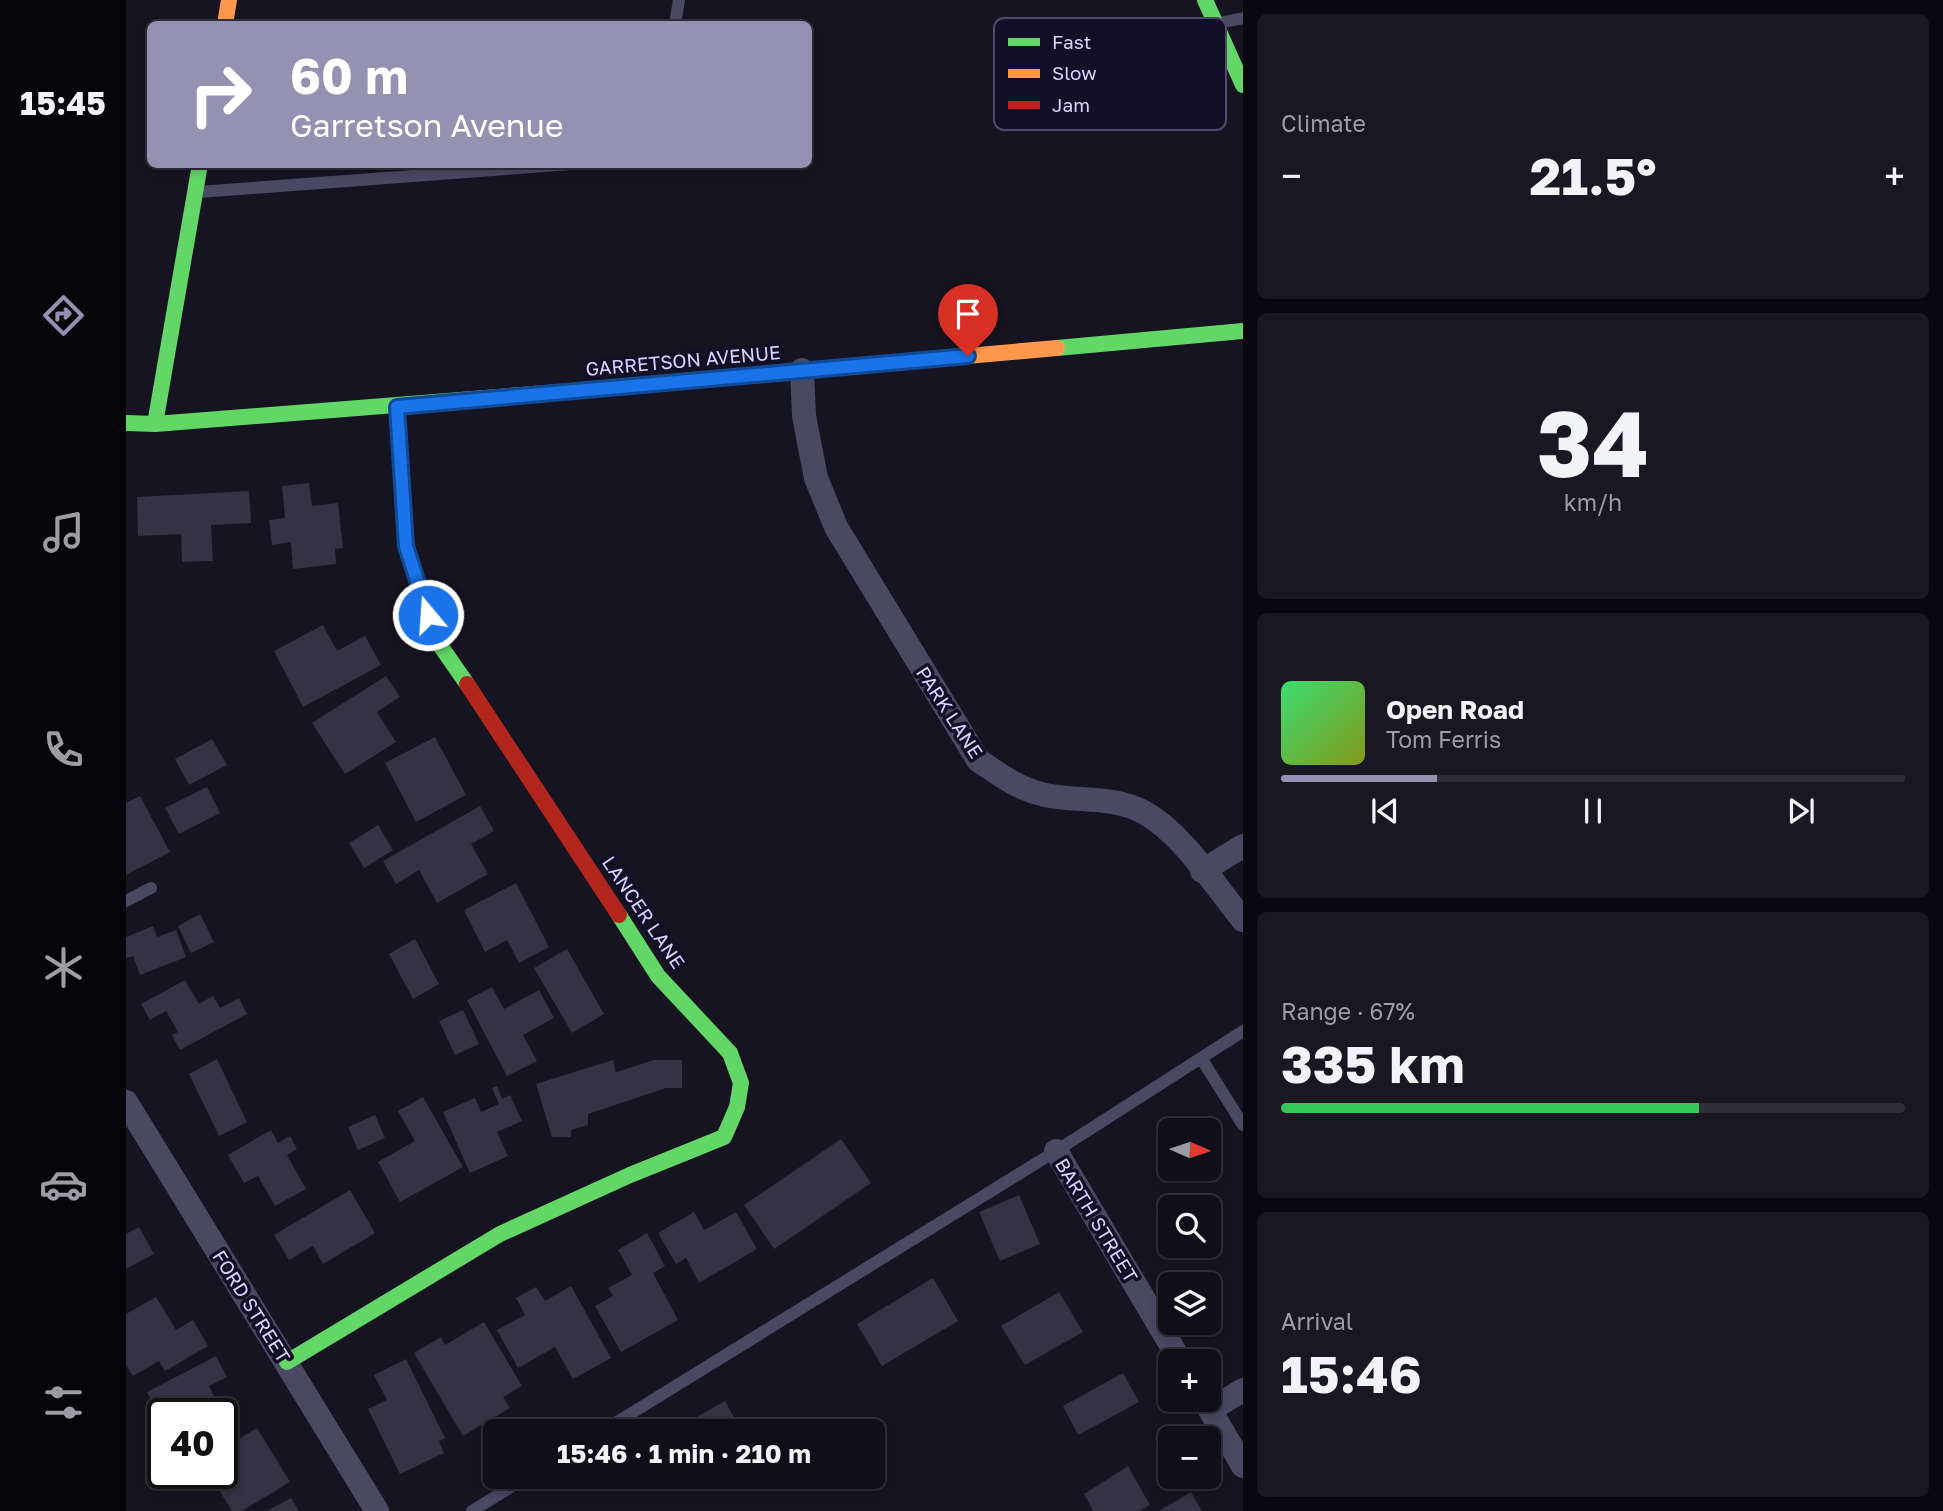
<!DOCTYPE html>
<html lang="en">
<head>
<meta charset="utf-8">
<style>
	:root { --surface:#100f19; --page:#191822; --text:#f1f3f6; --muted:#9c9ca2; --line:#302f38; --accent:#9591b1 }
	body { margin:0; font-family:"Golos Text",sans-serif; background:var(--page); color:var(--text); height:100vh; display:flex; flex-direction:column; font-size:26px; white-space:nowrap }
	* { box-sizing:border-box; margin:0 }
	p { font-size:23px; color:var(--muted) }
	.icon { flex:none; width:38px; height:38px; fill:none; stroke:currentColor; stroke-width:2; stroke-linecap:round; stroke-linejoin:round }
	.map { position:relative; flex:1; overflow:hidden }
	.sheet { display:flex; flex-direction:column; gap:14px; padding:14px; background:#09080e; width:700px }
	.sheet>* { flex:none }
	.top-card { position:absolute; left:21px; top:21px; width:665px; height:147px; border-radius:10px; box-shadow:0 4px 10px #0003,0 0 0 2px var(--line); background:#9591b1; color:#fff; overflow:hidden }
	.needle { width:46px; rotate:93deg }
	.controls { position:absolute; left:1032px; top:1118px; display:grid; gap:14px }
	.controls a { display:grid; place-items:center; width:63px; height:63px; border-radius:10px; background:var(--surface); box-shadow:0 4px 10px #0003,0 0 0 2px var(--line); font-size:35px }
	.speed { position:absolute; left:21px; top:1398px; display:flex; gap:14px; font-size:35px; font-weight:700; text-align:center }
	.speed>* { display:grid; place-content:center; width:91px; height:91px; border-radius:50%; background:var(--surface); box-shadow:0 4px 10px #0003,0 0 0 2px var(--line); line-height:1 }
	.speed .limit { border:4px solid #111; border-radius:10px; background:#fff; color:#111 }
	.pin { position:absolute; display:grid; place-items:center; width:60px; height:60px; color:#fff; margin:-72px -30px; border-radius:50% 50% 50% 0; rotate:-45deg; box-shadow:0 0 7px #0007 }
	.pin .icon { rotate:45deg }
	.me { position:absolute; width:77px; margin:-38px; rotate:342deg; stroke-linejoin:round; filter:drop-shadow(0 0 5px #0008) }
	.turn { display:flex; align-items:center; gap:24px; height:147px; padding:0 28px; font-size:32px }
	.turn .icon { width:91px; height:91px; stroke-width:2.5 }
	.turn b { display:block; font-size:49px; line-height:60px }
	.big { font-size:52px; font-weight:700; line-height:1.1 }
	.sheet .card { flex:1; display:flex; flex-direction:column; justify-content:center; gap:10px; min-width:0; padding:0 24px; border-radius:10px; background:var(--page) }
	.sheet .dial { align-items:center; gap:0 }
	.dial b { font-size:91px; line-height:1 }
	.song { display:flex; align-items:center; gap:21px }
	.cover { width:84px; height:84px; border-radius:10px; background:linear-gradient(135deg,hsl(140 70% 55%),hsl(70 70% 35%)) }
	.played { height:7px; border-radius:4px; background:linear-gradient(90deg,var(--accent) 25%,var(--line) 25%) }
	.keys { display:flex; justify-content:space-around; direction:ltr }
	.heat { display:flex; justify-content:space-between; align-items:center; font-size:38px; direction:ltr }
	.charge { height:10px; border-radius:5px; background:linear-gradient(90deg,#34c759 67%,var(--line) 0) }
	.trip { position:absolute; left:357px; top:1419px; width:402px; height:70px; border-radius:10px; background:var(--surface); box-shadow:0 4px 10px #0003,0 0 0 2px var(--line); font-weight:700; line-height:70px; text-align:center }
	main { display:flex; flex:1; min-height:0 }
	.menu { display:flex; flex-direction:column; width:126px; justify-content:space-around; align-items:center; background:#06060a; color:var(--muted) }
	.menu .icon { width:49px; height:49px }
	.menu .on { color:var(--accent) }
	.menu b { font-size:32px; color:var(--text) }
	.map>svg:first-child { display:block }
	.building { fill:#343243 }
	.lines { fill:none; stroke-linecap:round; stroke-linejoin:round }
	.lane { stroke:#4a4962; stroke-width:12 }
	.street { stroke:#4a4962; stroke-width:24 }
	.fast { stroke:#63d668; stroke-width:16 }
	.slow { stroke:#ff974d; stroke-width:16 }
	.jam { stroke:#b3261e; stroke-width:16 }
	.route-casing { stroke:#114b97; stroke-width:18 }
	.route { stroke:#1a73e8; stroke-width:12 }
	.labels { text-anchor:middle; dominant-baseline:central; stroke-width:7; stroke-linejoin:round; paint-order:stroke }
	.street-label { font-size:19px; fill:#d9d4ff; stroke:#130f26 }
	.key { fill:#130f26; stroke:#4e4a67; stroke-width:2 }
	.key-label { font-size:19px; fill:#d9d4ff }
</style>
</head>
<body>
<main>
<nav class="menu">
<b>15:45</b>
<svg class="icon on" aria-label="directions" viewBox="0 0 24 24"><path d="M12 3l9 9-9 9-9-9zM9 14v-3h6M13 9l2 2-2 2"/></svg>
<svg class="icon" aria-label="music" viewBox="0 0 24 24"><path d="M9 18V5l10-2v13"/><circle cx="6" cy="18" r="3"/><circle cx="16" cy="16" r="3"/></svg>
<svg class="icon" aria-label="phone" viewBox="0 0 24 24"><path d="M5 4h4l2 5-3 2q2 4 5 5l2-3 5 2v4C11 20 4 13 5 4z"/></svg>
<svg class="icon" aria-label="climate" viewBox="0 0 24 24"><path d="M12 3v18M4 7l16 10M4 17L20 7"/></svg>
<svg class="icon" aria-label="car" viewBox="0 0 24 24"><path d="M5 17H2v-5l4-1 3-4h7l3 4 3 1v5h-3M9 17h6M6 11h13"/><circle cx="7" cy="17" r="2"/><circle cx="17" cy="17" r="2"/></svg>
<svg class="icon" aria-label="filters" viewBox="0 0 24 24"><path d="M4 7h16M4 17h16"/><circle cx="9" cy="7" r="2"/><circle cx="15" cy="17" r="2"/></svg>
</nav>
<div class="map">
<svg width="1117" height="1511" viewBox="0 0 1117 1511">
	<rect width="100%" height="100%" fill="#161421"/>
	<path class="building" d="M183,483L186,506L212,503L217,548L209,549L210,564L167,569L165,542L146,545L143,520L159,518L156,486Z
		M123,491L125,523L85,525L87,561L56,562L55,534L12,536L11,497Z
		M197,625L211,651L239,636L255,665L177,707L148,651Z
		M260,676L274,697L251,712L270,742L219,774L186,723Z
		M309,737L340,795L290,822L259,763Z
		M86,739L101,765L63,785L49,759Z
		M81,787L94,813L53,834L39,808Z
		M14,796L44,852L0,875V803Z
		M354,806L368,831L345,844L362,874L311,903L293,870L270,884L257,861Z
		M252,825L267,850L238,868L223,843Z
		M390,883L423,947L393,963L381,940L359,952L338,910Z
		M74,914L88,942L65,953L52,926Z
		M27,926L31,937L50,930L60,957L14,975L7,956L0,958V937Z
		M289,939L313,984L287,999L263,954Z
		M441,949L478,1014L446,1033L408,968Z
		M59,980L73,1004L87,996L94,1008L113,998L121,1014L54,1050L46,1035L52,1032L40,1011L24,1020L15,1004Z
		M366,987L378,1009L413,990L428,1018L397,1035L411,1061L381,1076L341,1000Z
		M337,1010L353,1044L329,1055L313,1021Z
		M91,1059L121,1122L93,1136L63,1074Z
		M487,1060L490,1072L528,1060H556V1088H540L462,1114V1125L445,1130V1137H426L410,1084Z
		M371,1086L376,1099L384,1095L396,1121L371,1132L382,1156L344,1173L317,1112L349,1098L355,1112L373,1104L366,1088Z
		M297,1097L337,1167L274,1202L252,1162L289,1141L272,1111Z
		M249,1115L259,1138L232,1150L222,1127Z
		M145,1130L152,1143L164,1136L171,1149L161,1155L180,1189L149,1206L132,1176L118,1183L102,1155Z
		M715,1139L745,1183L648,1249L618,1205Z
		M224,1190L249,1233L197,1264L187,1246L163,1260L148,1235Z
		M893,1195L914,1244L874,1261L853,1212Z
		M568,1212L578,1230L610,1212L631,1249L573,1283L560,1258L550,1264L532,1233Z
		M13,1227L28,1254L0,1269V1234Z
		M521,1233L539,1266L527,1273L552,1320L495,1352L469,1306L487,1296L482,1288L506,1275L492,1250Z
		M807,1278L832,1321L756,1366L731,1324Z
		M445,1286L485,1358L447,1379L429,1347L392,1368L371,1330L399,1315L390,1298L410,1287L419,1301Z
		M933,1292L957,1332L899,1365L875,1326Z
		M30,1297L50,1330L67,1320L82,1346L39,1371L33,1361L7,1376L0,1365V1314Z
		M358,1322L396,1386L377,1397L384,1408L337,1436L288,1353L315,1337L319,1345Z
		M90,1356L101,1377L83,1386L100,1420L96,1422V1414H37V1422L21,1392Z
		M280,1359L319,1438L313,1441L318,1453L274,1474L242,1409L261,1400L248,1375Z
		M997,1373L1013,1402L952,1435L937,1406Z
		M599,1401L616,1432H544Z
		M131,1428L164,1482L116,1511H106L92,1488L109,1477L96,1456V1449Z
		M1002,1466L1024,1505L1013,1511H967L958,1494Z
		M1065,1492L1076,1511H1033Z
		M165,1498L173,1511H141Z"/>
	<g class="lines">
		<path class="lane" d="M1093,23L1117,18
			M549,24L553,0
			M73,192L446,164
			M0,901L25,888
			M1075,1058L1117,1125
			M475,1432L930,1151L1117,1031
			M346,1511L401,1477"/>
		<path class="street" d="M676,370L678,416L690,478L710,527L852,760C874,775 892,789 919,795C951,802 988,795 1019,813C1057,834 1089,886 1117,920
			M1076,871L1117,846
			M0,1102L251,1511
			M930,1151L1055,1362
			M1078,1400L1117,1466
			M1084,1410L1117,1390"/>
		<path class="fast" d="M1079,0L1117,85
			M931,348L1117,331
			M271,407L280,546L309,638L341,684
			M0,423L29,424L446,391
			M29,424L74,164
			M161,1362L374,1234L504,1175L598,1137L611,1107L615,1083L604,1053L532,976L493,915"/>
		<path class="slow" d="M99,24L103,0
			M446,391L931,348"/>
		<path class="jam" d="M341,684L493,915"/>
	</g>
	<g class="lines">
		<g class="route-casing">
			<path id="route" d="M302,615L280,546L271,407L842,356"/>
		</g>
		<use href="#route" class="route"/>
	</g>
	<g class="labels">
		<g class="street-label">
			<text transform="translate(557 360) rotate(-5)">GARRETSON AVENUE</text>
			<text transform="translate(824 712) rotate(57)">PARK LANE</text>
			<text transform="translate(518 912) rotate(56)">LANCER LANE</text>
			<text transform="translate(971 1220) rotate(59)">BARTH STREET</text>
			<text transform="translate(126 1306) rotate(58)">FORD STREET</text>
		</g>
	</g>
	<rect x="868" y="18" width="232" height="112" rx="10" class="key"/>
	<rect x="882" y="38" width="32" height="8" fill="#63d668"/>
	<rect x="882" y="69" width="32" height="9" fill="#ff974d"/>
	<rect x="882" y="101" width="32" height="8" fill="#b3261e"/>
	<g class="key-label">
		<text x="926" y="49">Fast</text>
		<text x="926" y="80">Slow</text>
		<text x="926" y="112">Jam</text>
	</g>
</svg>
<div class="controls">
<a><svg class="needle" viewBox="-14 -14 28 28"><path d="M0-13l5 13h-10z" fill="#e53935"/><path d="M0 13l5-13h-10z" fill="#9c9ca2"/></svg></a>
<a><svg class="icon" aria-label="search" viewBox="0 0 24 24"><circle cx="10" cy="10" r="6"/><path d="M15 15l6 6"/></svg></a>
<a><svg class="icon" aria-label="layers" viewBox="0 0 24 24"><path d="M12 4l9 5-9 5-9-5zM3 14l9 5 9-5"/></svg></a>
<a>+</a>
<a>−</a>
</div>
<div class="speed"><div class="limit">40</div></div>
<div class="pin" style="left:842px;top:356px;background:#d93025"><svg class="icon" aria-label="arrive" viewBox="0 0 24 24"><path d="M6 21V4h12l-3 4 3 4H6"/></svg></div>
<svg class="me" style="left:302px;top:615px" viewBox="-20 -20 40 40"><circle r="17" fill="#1a73e8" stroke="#fff" stroke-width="3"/><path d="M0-11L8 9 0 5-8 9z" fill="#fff"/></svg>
<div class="trip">15:46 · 1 min · 210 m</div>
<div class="top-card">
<div class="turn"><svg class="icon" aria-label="right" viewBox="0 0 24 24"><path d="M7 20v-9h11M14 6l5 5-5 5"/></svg><div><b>60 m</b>Garretson Avenue</div></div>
</div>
</div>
<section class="sheet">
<div class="card"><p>Climate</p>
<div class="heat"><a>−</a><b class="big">21.5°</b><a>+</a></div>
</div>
<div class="card dial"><b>34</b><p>km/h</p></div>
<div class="card">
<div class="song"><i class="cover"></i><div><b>Open Road</b><p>Tom Ferris</p></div></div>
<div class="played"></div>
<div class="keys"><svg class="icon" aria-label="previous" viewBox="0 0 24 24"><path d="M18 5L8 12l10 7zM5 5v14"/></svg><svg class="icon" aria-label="pause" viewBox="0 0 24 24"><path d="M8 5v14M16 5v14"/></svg><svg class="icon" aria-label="next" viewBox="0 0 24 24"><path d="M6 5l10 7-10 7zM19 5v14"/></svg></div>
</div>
<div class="card"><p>Range · 67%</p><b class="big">335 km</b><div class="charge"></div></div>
<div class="card"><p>Arrival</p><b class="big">15:46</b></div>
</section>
</main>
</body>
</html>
